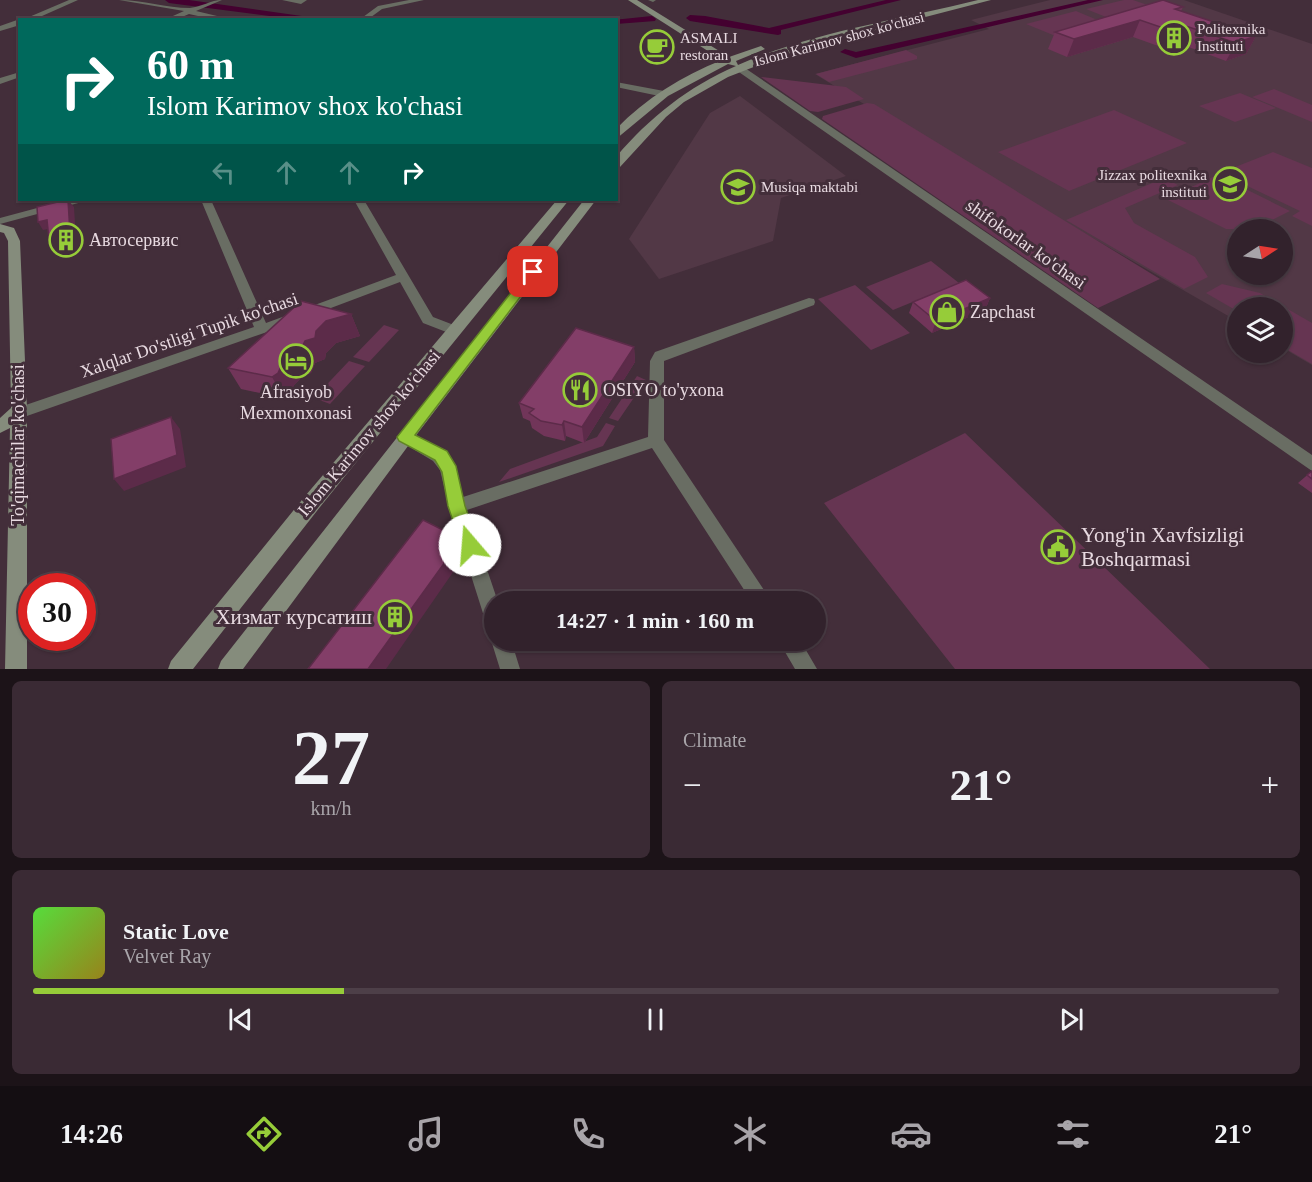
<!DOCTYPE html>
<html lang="en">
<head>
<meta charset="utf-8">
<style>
	:root { --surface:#32222c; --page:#3a2a34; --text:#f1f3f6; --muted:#a8a4a9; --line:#4d3f48; --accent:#96cc39 }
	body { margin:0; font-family:Georgia,serif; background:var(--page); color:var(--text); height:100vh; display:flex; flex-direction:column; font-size:22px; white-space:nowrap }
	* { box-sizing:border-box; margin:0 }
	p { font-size:20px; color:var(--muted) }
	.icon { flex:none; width:33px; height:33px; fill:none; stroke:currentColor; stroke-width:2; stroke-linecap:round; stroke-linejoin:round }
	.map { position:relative; height:669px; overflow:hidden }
	.side { display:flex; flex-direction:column; gap:12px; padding:12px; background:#1c1318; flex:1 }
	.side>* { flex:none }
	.guide { position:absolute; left:18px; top:18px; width:600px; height:183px; border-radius:0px; box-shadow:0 2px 4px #0004,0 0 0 2px var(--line); background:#00695c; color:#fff; overflow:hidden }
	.needle { width:39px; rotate:78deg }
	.fabs { position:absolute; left:1227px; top:219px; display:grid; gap:12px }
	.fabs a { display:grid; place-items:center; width:66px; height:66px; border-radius:50%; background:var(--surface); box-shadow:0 2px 4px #0004,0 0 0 2px var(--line); font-size:30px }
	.speed { position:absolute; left:18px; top:573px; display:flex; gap:12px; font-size:30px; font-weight:700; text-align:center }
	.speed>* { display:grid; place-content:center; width:78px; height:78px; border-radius:50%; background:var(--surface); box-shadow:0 2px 4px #0004,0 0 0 2px var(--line); line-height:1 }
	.speed .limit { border:9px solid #d22; background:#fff; color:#111 }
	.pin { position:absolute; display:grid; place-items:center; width:51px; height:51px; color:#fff; margin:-26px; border-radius:12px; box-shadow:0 3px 9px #0006 }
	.me { position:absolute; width:66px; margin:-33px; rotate:342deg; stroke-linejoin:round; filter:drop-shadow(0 0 4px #0008) }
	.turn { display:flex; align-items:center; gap:21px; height:126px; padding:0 30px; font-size:27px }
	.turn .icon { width:78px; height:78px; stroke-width:2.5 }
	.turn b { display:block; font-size:42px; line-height:51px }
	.lanes { display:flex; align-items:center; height:57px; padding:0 30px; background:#0003; justify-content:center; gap:30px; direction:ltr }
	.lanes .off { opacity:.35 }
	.big { font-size:45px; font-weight:800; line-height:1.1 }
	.side .tile { flex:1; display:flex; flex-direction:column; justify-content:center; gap:9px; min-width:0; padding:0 21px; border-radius:9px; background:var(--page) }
	.side .dial { align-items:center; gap:0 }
	.dial b { font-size:78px; line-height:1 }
	.song { display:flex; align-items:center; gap:18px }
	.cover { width:72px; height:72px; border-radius:9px; background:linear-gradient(135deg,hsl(110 70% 55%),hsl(50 70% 35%)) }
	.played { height:6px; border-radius:3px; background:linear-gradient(90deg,var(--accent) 25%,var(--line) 25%) }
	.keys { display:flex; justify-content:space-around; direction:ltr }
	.heat { display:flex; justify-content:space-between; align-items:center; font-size:33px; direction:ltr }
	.side .tiles { flex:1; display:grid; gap:12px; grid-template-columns:1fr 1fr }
	.tile:last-child { grid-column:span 2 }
	.trip { position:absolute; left:484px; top:591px; width:342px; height:60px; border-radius:30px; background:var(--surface); box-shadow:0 2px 4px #0004,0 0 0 2px var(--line); font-weight:800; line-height:60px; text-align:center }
	.dock { display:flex; height:96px; justify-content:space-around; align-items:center; background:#140e12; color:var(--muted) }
	.dock .icon { width:42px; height:42px }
	.dock .current { color:var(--accent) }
	.dock b { font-size:27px; color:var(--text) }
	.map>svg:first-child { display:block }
	.built { fill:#523846; fill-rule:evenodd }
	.green { fill:#663552 }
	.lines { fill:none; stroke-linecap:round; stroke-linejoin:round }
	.canal { fill:#440130; fill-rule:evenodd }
	.street { fill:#696d63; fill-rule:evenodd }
	.secondary { fill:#858c7c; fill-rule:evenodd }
	.wall { fill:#713559 }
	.shaded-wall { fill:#5c2b49 }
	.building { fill:#833e68; stroke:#5c2b49; stroke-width:1.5 }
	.route { fill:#96cc39; stroke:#628525; stroke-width:1.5 }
	.labels { text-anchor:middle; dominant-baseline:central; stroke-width:6; stroke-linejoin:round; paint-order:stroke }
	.far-poi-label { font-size:15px; fill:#e8dae1; stroke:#432e3a; text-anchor:start }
	.far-street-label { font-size:15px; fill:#e8dae1; stroke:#432e3a }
	.poi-label { font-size:18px; fill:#e8dae1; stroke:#432e3a; text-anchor:start }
	.street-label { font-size:18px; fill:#e8dae1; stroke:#432e3a }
	.near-poi-label { font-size:21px; fill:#e8dae1; stroke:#432e3a; text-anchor:start }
</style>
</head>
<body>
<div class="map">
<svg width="1312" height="669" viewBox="0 0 1312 669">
	<rect width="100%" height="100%" fill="#432e3a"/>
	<path class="built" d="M1050,0H1184L1312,44V365L1283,348L1282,308H1238L1237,321L934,147L815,74L989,29L971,20ZM1238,230H1282V274H1238Z
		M740,96L846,176L781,198L773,241L659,279L629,239L710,113Z"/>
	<path class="green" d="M1124,0H1133L1159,9L1116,21L1086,9Z
		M1076,11L1107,24L1058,37L1026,24Z
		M906,50L917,56V59L829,82L816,74Z
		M761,77L846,87L864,99L818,112L810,111Z
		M1274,89L1312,105V122L1252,97Z
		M1240,93L1276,108L1235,122L1199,106Z
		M867,103L874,104L1160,279L1098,308L822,119L823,116Z
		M1114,110L1187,143L1069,191L998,152Z
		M1273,152L1312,168V226L1292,216L1300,211L1220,173Z
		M1217,175L1290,211L1254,229H1226L1166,199Z
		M1164,178L1178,185L1125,208L1134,223L1195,257L1208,277L1184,289L1066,220Z
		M931,261L959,283L893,310L866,287Z
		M1222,284L1260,293L1312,323V364L1283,347L1282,308H1238L1237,311L1206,293Z
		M855,285L910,333L871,350L818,299Z
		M384,325L399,330L369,362L353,357Z
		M349,361L365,366L330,404L314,398Z
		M637,376L646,380L618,421L609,418Z
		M606,423L615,426L603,446L499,482L510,469L597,437Z
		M965,433L1210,669H955L824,503Z"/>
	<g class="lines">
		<path class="canal" d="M165,0H189L330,20H301L169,3Z
			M886,0H901L781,30V34L778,35L690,21L686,18L690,15L705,16L769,28Z
			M1088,0H1103L856,58L840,52L845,49L856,52Z
			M652,16L656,19L655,21L616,24V20H613Z"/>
		<path class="street" d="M69,0H78L33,20H22Z
			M119,0C143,0 166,8 190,8C201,7 211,0 222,0L196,11L234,20H216L189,14L175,20H164L184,11Z
			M282,0H307L301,4Z
			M409,0H424L382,9L367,20H359L378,6Z
			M648,0H656L653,2Z
			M17,20H20V25L0,31V26Z
			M736,66H742L1312,455V471L736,70Z
			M20,72V77L0,84V78Z
			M616,82L664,91L668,94L664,97L616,87Z
			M67,200H83L82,202L0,224V218Z
			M201,200H211L266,323L396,275L354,200H364L433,317L459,327L461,330L454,335L423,323L400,282L267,332L24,417L19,419L14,417L11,413L14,409L254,327Z
			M809,298L814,299L815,302L814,305L664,361V440L772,602H752L652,448L467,510L498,602H495V631L488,629L449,506L440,470L433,461L400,441L397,437L400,433L405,431L410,433C445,450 455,458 463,497L648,437L650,361L655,352Z
			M495,633V640H511L520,669H500L491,640Z
			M778,640H800L817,669H795Z"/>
		<path class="secondary" d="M628,0H637L729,57L761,46L765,49L736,61L738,65C813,32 898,20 978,0H991L798,50L728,77L684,102L666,117L620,167L616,168V157C650,117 688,87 736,66L728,64L668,96L616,139V129C646,98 682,76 722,60Z
			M557,200H569L320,507L193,669H168L171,661L306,495Z
			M584,200H596L411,442L243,669H218L221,661Z
			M0,224L14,228L20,241L27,409V669H5L10,428L0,433V418L11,408L8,241L4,233L0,232Z"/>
	</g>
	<path class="wall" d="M1183,7L1181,11L1256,36L1246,54L1226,61L1175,42L1161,47L1133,37L1067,57L1048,49L1055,32Z
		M990,298L985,310L932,333L909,313L913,302Z
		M351,314L360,336L336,343L326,353L325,359L315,363L311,373L304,375L294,385L290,395L284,398L241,389L228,368Z
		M634,347L635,362L584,443L566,436L565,441L544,436L532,428L530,421L523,418L519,403Z
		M1312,471V493L1298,483Z"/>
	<path class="shaded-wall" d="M1140,20L1133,37L1067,57L1074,39Z
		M1183,25L1175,42L1161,47L1169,30Z
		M1256,36L1246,54L1226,61L1236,43Z
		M68,200L74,207L76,240L54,247L49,239Z
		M47,220L53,228L43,230L38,222Z
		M990,298L985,310L932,333L936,321Z
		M351,314L360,336L336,343L326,353L325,359L315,363L311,373L304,375L294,385L290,395L284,398L272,377L282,364L326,321Z
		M634,347L635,362L584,443L582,427Z
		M171,417L180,429L186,467L124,491L114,479Z
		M564,421L566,436L565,441L562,425Z
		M453,551L458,565L386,669H368Z"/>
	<path class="building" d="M1163,0L1183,7L1175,9L1256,36L1236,43L1183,25L1169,30L1140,20L1074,39L1055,32Z
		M66,200H68L70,233L49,239L47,220L38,222L37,207Z
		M966,280L990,298L936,321L913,302Z
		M301,301L351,314L326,321L316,331L315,338L305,341L300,351L293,354L282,364L278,373L272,377L228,368Z
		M576,328L634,347L582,427L564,421L562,425L541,421L529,413L534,409L519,403Z
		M171,417L177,455L114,479L111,439Z
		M1312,471V479L1307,475Z
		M423,520L445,531L453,551L368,669H308Z"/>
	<path class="route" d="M533,268L539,272L537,275L415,435L447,451L456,466L465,506L479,545L476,551L470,553L463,551L448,506L442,472L435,460L399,441L397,437L529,270Z"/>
	<defs>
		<g id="building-ring" transform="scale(1.725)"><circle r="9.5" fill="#432e3a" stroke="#96cc39" stroke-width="1.5"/><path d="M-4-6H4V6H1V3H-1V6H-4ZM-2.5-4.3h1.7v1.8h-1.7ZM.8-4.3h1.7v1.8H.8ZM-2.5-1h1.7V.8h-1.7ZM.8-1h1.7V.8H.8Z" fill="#96cc39"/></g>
		<g id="cafe-ring" transform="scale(1.725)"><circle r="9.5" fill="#432e3a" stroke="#96cc39" stroke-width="1.5"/><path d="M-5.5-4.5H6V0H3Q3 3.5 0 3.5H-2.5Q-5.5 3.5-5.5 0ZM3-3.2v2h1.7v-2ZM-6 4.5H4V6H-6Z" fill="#96cc39"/></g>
		<g id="university-ring" transform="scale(1.725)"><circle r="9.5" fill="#432e3a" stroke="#96cc39" stroke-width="1.5"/><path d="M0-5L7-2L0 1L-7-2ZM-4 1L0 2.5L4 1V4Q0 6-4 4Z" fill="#96cc39"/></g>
		<g id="school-ring" transform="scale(1.725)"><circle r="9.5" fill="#432e3a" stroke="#96cc39" stroke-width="1.5"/><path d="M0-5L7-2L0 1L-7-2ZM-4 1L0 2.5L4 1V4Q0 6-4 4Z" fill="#96cc39"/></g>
		<g id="shop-ring" transform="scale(1.725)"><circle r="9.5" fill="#432e3a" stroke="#96cc39" stroke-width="1.5"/><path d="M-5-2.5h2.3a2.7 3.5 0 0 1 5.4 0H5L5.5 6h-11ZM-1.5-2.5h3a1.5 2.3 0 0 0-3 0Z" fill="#96cc39"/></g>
		<g id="hotel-ring" transform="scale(1.725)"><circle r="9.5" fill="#432e3a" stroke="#96cc39" stroke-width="1.5"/><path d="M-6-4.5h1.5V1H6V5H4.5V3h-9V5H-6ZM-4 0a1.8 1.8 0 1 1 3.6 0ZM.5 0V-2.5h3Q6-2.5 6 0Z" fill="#96cc39"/></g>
		<g id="restaurant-ring" transform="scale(1.725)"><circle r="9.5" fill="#432e3a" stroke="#96cc39" stroke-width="1.5"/><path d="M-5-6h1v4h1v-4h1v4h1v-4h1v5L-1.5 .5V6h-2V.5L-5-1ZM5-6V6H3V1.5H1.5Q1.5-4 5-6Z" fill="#96cc39"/></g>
		<g id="civic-ring" transform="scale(1.725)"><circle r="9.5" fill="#432e3a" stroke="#96cc39" stroke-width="1.5"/><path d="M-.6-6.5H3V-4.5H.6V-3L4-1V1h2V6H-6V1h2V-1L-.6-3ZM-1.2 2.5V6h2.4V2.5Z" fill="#96cc39"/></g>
	</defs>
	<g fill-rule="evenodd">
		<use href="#building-ring" x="1174" y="38"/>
		<use href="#cafe-ring" x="657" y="47"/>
		<use href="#university-ring" x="1230" y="184"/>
		<use href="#school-ring" x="738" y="187"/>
		<use href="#building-ring" x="66" y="240"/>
		<use href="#shop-ring" x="947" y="312"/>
		<use href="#hotel-ring" x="296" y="361"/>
		<use href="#restaurant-ring" x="580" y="390"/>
		<use href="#civic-ring" x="1058" y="547"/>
		<use href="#building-ring" x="395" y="617"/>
	</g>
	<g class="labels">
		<g class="far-poi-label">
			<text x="1197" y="29">Politexnika<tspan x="1197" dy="17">Instituti</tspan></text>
			<text x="680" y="38">ASMALI<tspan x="680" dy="17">restoran</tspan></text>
			<text x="1207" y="175" text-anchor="end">Jizzax politexnika<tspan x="1207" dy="17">instituti</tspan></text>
			<text x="761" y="187">Musiqa maktabi</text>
		</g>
		<g class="far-street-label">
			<text transform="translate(839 39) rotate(-15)">Islom Karimov shox ko'chasi</text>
		</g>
		<g class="poi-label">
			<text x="89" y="240">Автосервис</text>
			<text x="970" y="312">Zapchast</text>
			<text x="603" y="390">OSIYO to'yxona</text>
			<text x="296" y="392" text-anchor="middle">Afrasiyob<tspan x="296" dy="21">Mexmonxonasi</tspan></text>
		</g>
		<g class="street-label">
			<text transform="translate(1026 244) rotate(35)">shifokorlar ko'chasi</text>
			<text transform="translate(189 335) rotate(-19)">Xalqlar Do'stligi Tupik ko'chasi</text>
			<text transform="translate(369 433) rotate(-50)">Islom Karimov shox ko'chasi</text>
			<text transform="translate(18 445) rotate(-90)">To'qimachilar ko'chasi</text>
		</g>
		<g class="near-poi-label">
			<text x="1081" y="535">Yong'in Xavfsizligi<tspan x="1081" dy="24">Boshqarmasi</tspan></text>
			<text x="372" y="617" text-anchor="end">Хизмат курсатиш</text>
		</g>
	</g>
</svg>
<div class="fabs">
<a><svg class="needle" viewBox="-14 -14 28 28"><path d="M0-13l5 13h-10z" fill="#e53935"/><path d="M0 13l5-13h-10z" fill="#a8a4a9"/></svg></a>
<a><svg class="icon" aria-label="layers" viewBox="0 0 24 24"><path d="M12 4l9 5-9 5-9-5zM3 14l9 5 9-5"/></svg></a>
</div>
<div class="speed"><div class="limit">30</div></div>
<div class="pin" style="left:533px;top:272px;background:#d93025"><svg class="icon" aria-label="arrive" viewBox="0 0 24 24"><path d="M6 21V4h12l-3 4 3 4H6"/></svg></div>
<svg class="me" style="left:470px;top:545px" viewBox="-20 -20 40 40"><circle r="19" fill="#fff"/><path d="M0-13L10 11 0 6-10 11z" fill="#96cc39"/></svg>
<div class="trip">14:27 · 1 min · 160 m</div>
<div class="guide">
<div class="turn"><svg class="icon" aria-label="right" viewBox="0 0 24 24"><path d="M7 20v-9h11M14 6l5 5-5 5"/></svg><div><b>60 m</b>Islom Karimov shox ko'chasi</div></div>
<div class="lanes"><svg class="icon off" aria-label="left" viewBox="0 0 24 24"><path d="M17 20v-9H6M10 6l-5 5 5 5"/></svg><svg class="icon off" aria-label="ahead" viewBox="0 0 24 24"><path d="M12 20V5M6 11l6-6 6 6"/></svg><svg class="icon off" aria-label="ahead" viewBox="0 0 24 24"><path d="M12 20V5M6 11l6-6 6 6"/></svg><svg class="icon" aria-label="right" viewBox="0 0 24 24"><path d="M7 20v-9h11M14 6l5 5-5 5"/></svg></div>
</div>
</div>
<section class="side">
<div class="tiles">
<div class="tile dial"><b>27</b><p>km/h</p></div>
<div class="tile"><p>Climate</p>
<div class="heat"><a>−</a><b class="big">21°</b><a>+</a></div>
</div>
<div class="tile">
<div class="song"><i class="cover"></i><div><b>Static Love</b><p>Velvet Ray</p></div></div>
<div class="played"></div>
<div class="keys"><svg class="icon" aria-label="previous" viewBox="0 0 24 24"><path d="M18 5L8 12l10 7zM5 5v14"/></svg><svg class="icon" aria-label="pause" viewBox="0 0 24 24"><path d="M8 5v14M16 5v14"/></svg><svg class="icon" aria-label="next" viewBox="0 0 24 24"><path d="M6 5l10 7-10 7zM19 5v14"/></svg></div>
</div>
</div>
</section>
<nav class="dock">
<b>14:26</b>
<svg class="icon current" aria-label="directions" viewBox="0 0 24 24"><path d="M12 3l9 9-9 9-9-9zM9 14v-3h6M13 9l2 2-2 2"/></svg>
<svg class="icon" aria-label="music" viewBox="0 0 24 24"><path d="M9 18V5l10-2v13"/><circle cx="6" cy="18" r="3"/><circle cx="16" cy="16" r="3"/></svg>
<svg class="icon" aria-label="phone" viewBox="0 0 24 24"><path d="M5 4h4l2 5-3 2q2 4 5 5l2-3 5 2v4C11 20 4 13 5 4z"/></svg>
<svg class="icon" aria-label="climate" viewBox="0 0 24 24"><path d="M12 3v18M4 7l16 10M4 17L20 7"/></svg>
<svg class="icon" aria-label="car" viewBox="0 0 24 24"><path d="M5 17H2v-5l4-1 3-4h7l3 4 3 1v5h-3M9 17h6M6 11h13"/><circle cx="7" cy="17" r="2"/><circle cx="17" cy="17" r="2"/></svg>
<svg class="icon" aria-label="filters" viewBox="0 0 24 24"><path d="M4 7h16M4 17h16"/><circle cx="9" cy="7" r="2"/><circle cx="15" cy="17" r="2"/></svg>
<b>21°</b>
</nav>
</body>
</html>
